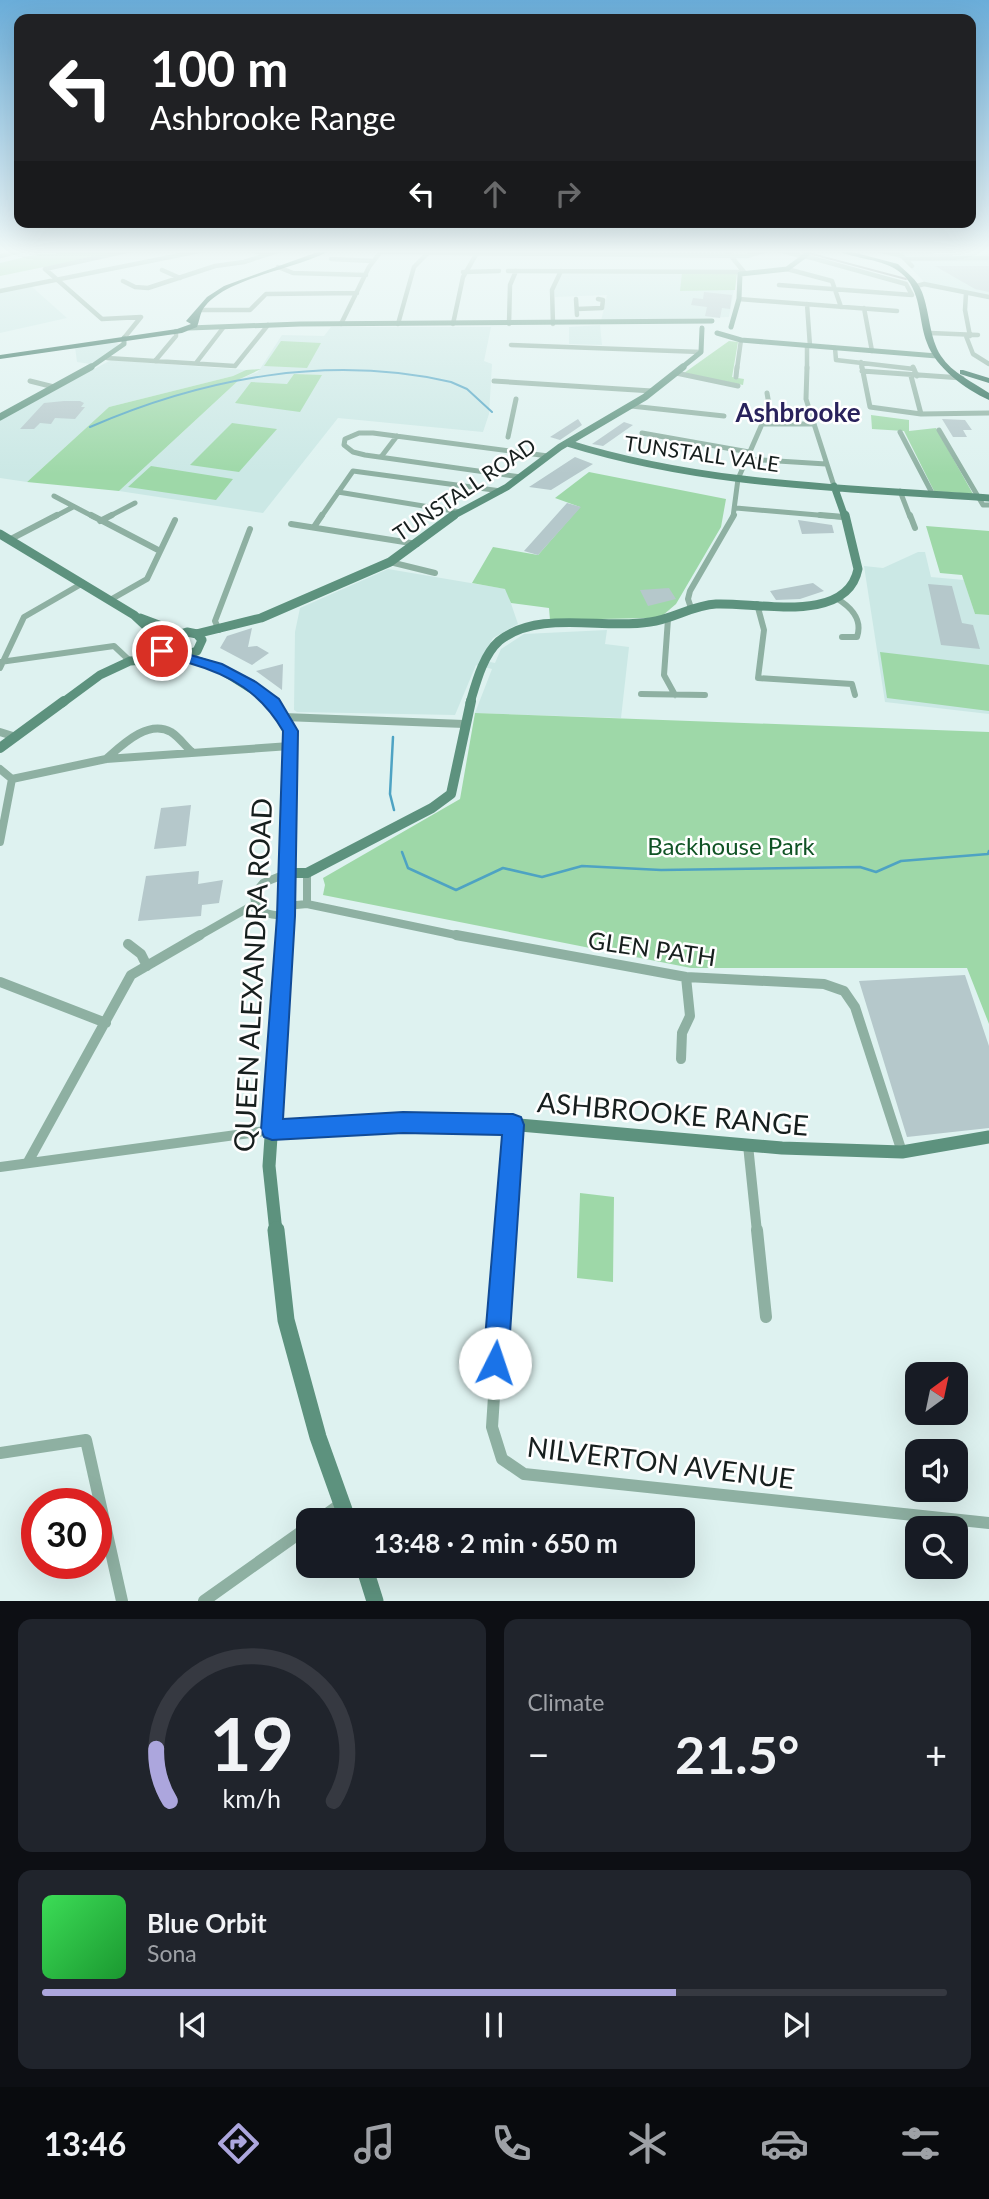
<!DOCTYPE html>
<html lang="en">
<head>
<meta charset="utf-8">
<style>
	:root { --surface:#171b24; --page:#20242c; --text:#f1f3f6; --muted:#9ea1a6; --line:#363941; --accent:#aca6dd }
	body { margin:0; font-family:Lato,sans-serif; background:var(--page); color:var(--text); height:100vh; display:flex; flex-direction:column; font-size:26px; white-space:nowrap }
	* { box-sizing:border-box; margin:0 }
	p { font-size:23px; color:var(--muted) }
	.icon { flex:none; width:38px; height:38px; fill:none; stroke:currentColor; stroke-width:2; stroke-linecap:round; stroke-linejoin:round }
	.map { position:relative; height:1601px; overflow:hidden }
	.sheet { display:flex; flex-direction:column; gap:18px; padding:18px; background:#0d0f14; flex:1 }
	.sheet>* { flex:none }
	.banner { position:absolute; left:14px; top:14px; width:962px; height:214px; border-radius:14px; box-shadow:0 7px 28px #0002; background:#202124; color:#fff; overflow:hidden }
	.needle { width:46px; rotate:33deg }
	.buttons { position:absolute; left:905px; top:1362px; display:grid; gap:14px }
	.buttons a { display:grid; place-items:center; width:63px; height:63px; border-radius:14px; background:var(--surface); box-shadow:0 7px 28px #0002; font-size:35px }
	.speed { position:absolute; left:21px; top:1488px; display:flex; gap:14px; font-size:35px; font-weight:700; text-align:center }
	.speed>* { display:grid; place-content:center; width:91px; height:91px; border-radius:50%; background:var(--surface); box-shadow:0 7px 28px #0002; line-height:1 }
	.speed .limit { border:10px solid #d22; background:#fff; color:#111 }
	.pin { position:absolute; display:grid; place-items:center; width:60px; height:60px; color:#fff; margin:-30px; border:4px solid #fff; border-radius:50%; box-shadow:0 2px 7px #0007 }
	.me { position:absolute; width:77px; margin:-38px; rotate:4deg; stroke-linejoin:round; filter:drop-shadow(0 0 5px #0008) }
	.turn { display:flex; align-items:center; gap:24px; height:147px; padding:0 21px; font-size:32px }
	.turn .icon { width:91px; height:91px; stroke-width:2.5 }
	.turn b { display:block; font-size:49px; line-height:60px }
	.lanes { display:flex; align-items:center; height:66px; padding:0 21px; background:#0003; justify-content:center; gap:35px; direction:ltr }
	.lanes .off { opacity:.35 }
	.big { font-size:52px; font-weight:700; line-height:1.1 }
	.sheet .tile { flex:1; display:flex; flex-direction:column; justify-content:center; gap:10px; min-width:0; padding:0 24px; border-radius:14px; background:var(--page) }
	.sheet .dial { align-items:center; gap:0 }
	.dial svg { height:182px; overflow:visible; fill:none; stroke:var(--line); stroke-width:7; stroke-linecap:round; text-anchor:middle }
	.dial text { fill:var(--text); stroke:none }
	.song { display:flex; align-items:center; gap:21px }
	.cover { width:84px; height:84px; border-radius:10px; background:linear-gradient(135deg,hsl(130 70% 55%),hsl(130 70% 35%)) }
	.played { height:7px; border-radius:4px; background:linear-gradient(90deg,var(--accent) 70%,var(--line) 70%) }
	.keys { display:flex; justify-content:space-around; direction:ltr }
	.heat { display:flex; justify-content:space-between; align-items:center; font-size:38px; direction:ltr }
	.sheet .tiles { flex:1; display:grid; gap:18px; grid-template-columns:1fr 1fr }
	.tile:last-child { grid-column:span 2 }
	.trip { position:absolute; left:296px; top:1508px; width:399px; height:70px; border-radius:14px; background:var(--surface); box-shadow:0 7px 28px #0002; font-weight:700; line-height:70px; text-align:center }
	.tab-bar { display:flex; height:112px; justify-content:space-around; align-items:center; background:#090b0e; color:var(--muted) }
	.tab-bar .icon { width:49px; height:49px }
	.tab-bar .selected { color:var(--accent) }
	.tab-bar b { font-size:32px; color:var(--text) }
	.map>svg:first-child { display:block }
	.built { fill:#cbe8e5 }
	.green { fill:#9ed8a8 }
	.lines { fill:none; stroke-linecap:round; stroke-linejoin:round }
	.stream-far1 { stroke:#4ea3c3; stroke-width:2 }
	.stream { stroke:#4ea3c3; stroke-width:2.5 }
	.building { fill:#b5c8cb }
	.street-far5 { stroke:#8eb0a2; stroke-width:4.5 }
	.street-far4 { stroke:#8eb0a2; stroke-width:5 }
	.street-far3 { stroke:#8eb0a2; stroke-width:6 }
	.street-far2 { stroke:#8eb0a2; stroke-width:8 }
	.street-far1 { stroke:#8eb0a2; stroke-width:10 }
	.street { stroke:#8eb0a2; stroke-width:12 }
	.secondary-far5 { stroke:#5d927e; stroke-width:5 }
	.secondary-far4 { stroke:#5d927e; stroke-width:7 }
	.secondary-far3 { stroke:#5d927e; stroke-width:9 }
	.secondary-far2 { stroke:#5d927e; stroke-width:10 }
	.secondary-far1 { stroke:#5d927e; stroke-width:13 }
	.secondary { stroke:#5d927e; stroke-width:17 }
	.highway { fill:#236550; fill-rule:evenodd }
	.tram { stroke:#788684; stroke-width:2 }
	.secondary-bridge { stroke:#5d927e; stroke-width:5 }
	.route { fill:#1a73e8; stroke:#114b97; stroke-width:2 }
	.labels { text-anchor:middle; dominant-baseline:central; stroke-width:5; stroke-linejoin:round; paint-order:stroke }
	.far-street-label { font-size:21px; fill:#171f1e; stroke:#fff }
	.park-label { font-size:24px; fill:#105325; stroke:#fff }
	.street-label { font-size:24px; fill:#171f1e; stroke:#fff }
	.far-district-label { font-size:26px; font-weight:bold; fill:#29225c; stroke:#fff }
	.near-street-label { font-size:28px; fill:#171f1e; stroke:#fff }
</style>
</head>
<body>
<div class="map">
<svg width="989" height="1601" viewBox="0 0 989 1601">
	<rect width="100%" height="100%" fill="#def2f0"/>
	<path class="built" d="M871,250H989V297L930,288L901,258Z
		M563,272L737,273L729,317L601,321L607,295L555,297L554,290Z
		M31,286L67,318L0,333V292Z
		M600,325L602,345L569,344V327Z
		M331,327H491L484,361L492,364L489,414L483,432L338,418L263,513L119,491L240,379L258,372L282,335L324,336Z
		M115,342L119,344L109,354L90,364L77,362L75,347Z
		M111,360L246,370L233,376L109,407L27,482L0,478V420Z
		M918,552H925L931,577L964,580L975,614L989,615V714L885,702L864,566L883,568Z
		M388,569L506,589L518,624L493,638L481,660L495,663L501,649L524,634L607,630L605,644L629,647L621,718L475,713L492,669L476,665L455,715L297,712L294,710L295,632L300,608Z"/>
	<path class="green" d="M54,250H127L0,276V263Z
		M682,273H737L735,290L680,291Z
		M281,341L321,343L307,368L264,366Z
		M729,341L738,342L732,377L744,379L743,385L684,373Z
		M261,369L240,379L119,491L27,482L109,407L233,376L246,370Z
		M294,374L322,375L300,412L235,403L251,382L287,384Z
		M871,415L909,420V431L936,428L973,494L934,491L904,431L872,429Z
		M232,423L277,429L239,472L190,465Z
		M151,466L233,479L216,500L128,487Z
		M589,472L726,499L721,527L676,604L662,616L651,618L550,620L549,608L511,603L505,589L472,583L493,547L538,555L580,507L555,498Z
		M926,526L989,531V615L975,614L962,575L940,573Z
		M880,652L989,665V711L887,698Z
		M475,713L989,732V1024L967,968H691L323,895L325,885L323,878L460,799Z
		M580,1193L614,1197L613,1282L577,1278Z"/>
	<g class="lines">
		<path class="stream-far1" d="M90,427C203,378 328,354 451,382L467,389L492,412"/>
		<path class="stream" d="M393,737L390,794L394,810
			M402,852L408,868L456,890L503,868L542,877L582,866L661,870L860,867L876,872L901,861L988,854L989,851"/>
	</g>
	<path class="building" d="M935,266H989V292L975,289Z
		M704,292L732,295L730,309L722,308L720,318L705,316L707,307L691,305L693,298L703,299Z
		M64,401H80L84,403L81,407H85L75,419L55,418L51,424L40,423L34,429H20L44,403Z
		M578,419L582,425L560,440L550,437Z
		M942,419L965,420L972,430H963L967,437H953Z
		M624,422L633,425L603,446L592,444Z
		M575,457L593,464L551,490L529,487Z
		M567,503L581,507L538,555L524,551Z
		M798,520L832,525L834,533L802,534Z
		M813,583L824,591L800,599L776,600L770,591Z
		M928,584L952,586L962,623L973,625L980,649L941,645Z
		M669,588L676,599L648,606L640,590Z
		M252,628L248,647L257,646L269,653L252,665L220,648L227,636Z
		M283,664L282,690L256,671Z
		M191,805L186,846L154,849L161,808Z
		M199,871L198,884L223,880L219,903L202,905L201,916L138,921L146,876Z
		M965,975L989,1046V1128L907,1137L859,981Z"/>
	<g class="lines">
		<path class="street-far5" d="M35,250L37,252
			M252,250L266,255
			M726,250L744,272
			M779,250L804,257
			M878,250L902,256L912,266
			M380,252L747,256L767,250
			M0,256L25,250
			M331,259L373,261
			M906,259L987,258
			M278,267L293,273L366,275
			M787,269L832,281L841,307
			M162,270L180,278
			M508,271L744,272
			M463,272L499,271
			M123,281L135,287L148,288L215,266L244,262L281,250
			M779,285L912,295L906,284L805,256
			M917,286L924,284L989,297
			M0,291L205,250
			M966,293L965,310L970,336
			M576,299L577,315
			M739,299L897,311
			M807,304L810,346
			M864,308L872,351
			M577,309L602,308L603,300L598,299
			M200,310H250L266,294L357,293
			M341,324L369,267L382,250
			M398,324L414,267L427,254
			M453,324L463,277L477,253
			M509,324L510,285L516,271
			M553,324L552,290L561,271
			M930,333L978,335
			M966,336L973,354L989,364
			M124,338L141,317L102,319L45,269L132,250
			M511,345L701,352
			M835,348L836,360L914,369
			M107,358L235,366L268,325
			M155,361L176,336V331
			M861,362L862,369
			M196,363L223,328
			M737,369L741,340
			M807,369V346"/>
		<path class="street-far4" d="M807,367L806,399L834,486
			M862,367L870,407L921,414L989,413
			M913,367L917,376
			M862,371L962,378
			M676,373L738,386
			M911,376L921,414
			M736,377L737,367
			M30,381L54,387
			M494,381L652,391
			M767,393L772,422
			M631,406L724,416
			M939,430L983,505H989
			M900,432L932,493
			M642,433L749,452
			M508,437L516,399
			M381,457L397,436
			M747,459L826,464
			M521,477L365,455L353,452L344,445L345,439L359,433H373L548,456
			M900,491L910,517
			M338,492L460,512
			M54,496L94,517
			M736,508L841,517
			M54,517L73,507
			M108,517L135,503
			M321,517L353,471L501,491
			M733,517L738,479L762,424H812"/>
		<path class="street-far3" d="M91,515L160,551
			M820,515L844,517
			M910,515L915,528
			M100,521L112,515
			M291,524L417,544
			M314,527L322,515
			M9,540L57,515
			M390,562L435,573
			M836,598C851,607 863,619 857,637H842
			M110,600L147,579L175,520
			M757,604L764,630L758,678L852,684L855,695
			M691,608L688,599L690,591L734,515
			M668,619L664,675L675,695
			M219,630L215,621L250,529
			M0,662L114,646L130,661
			M0,668L24,617L83,583
			M641,694L705,695"/>
		<path class="street-far2" d="M284,717L464,724
			M0,732L16,737
			M106,759C122,745 148,719 171,732C179,737 185,746 192,752
			M0,769L12,779L0,842
			M12,779L106,759L290,746
			M307,873V904
			M286,906L307,904L465,937
			M286,916C270,915 254,914 254,894L263,883L288,873
			M197,937L255,904"/>
		<path class="street-far1" d="M456,935L686,977L824,984L844,991L855,1007L902,1152
			M128,944L141,954L147,966
			M0,982L106,1023
			M681,1059L682,1033L690,1016L686,977
			M748,1145L757,1232
			M28,1162L131,975L200,935
			M0,1167L272,1130
			M505,1232L513,1125"/>
		<path class="street" d="M505,1230L492,1427L502,1459L524,1474L989,1523
			M757,1230L766,1317
			M0,1453L86,1440L122,1601
			M317,1521L342,1503
			M204,1601L308,1527"/>
		<path class="secondary-far5" d="M731,327L739,299L740,274L787,269L806,255
			M189,328L300,324L712,321
			M717,333L741,340L937,356
			M88,369L124,344V338
			M680,369L701,352L702,328"/>
		<path class="secondary-far4" d="M0,417L91,367
			M567,443C705,486 846,488 989,498
			M834,486L845,517
			M451,517L507,487L560,447L645,397L683,367"/>
		<path class="secondary-far3" d="M0,534L134,615L163,642
			M140,618L180,633
			M187,632L197,634L202,640L197,651L180,657L162,651L167,638Z
			M196,634L261,618L390,562L454,515
			M185,657L217,667L274,703
			M62,703L100,675L130,661L180,658
			M470,703C476,683 483,655 499,641C539,609 603,630 650,622C673,619 693,605 716,604C756,602 847,625 858,569L845,515"/>
		<path class="secondary-far2" d="M272,701L290,731L285,937
			M0,748L64,701
			M288,873H307L432,808L451,794L471,701"/>
		<path class="secondary-far1" d="M272,1130L484,1122L782,1148L902,1152L989,1137
			M276,1232L269,1166L285,935"/>
		<path class="secondary" d="M276,1230L286,1320L318,1437L348,1521
			M364,1566L375,1601"/>
		<path class="highway" d="M323,250H331C299,269 220,278 202,311C200,315 199,322 197,327L182,333L0,359V355L177,329L191,324L186,321L207,297L224,286Z
			M836,250H845L898,264C906,272 917,279 922,292C930,313 929,337 941,356C952,373 973,382 989,393V400C965,389 936,368 927,343C918,320 922,290 901,273C883,258 856,260 836,250Z
			M963,370L989,378V383L960,374V370Z"/>
		<path class="tram" d="M797,250L906,279"/>
		<path class="secondary-bridge" d="M806,255L809,250"/>
	</g>
	<linearGradient id="sky" x2="0" y2="1"><stop stop-color="#6aadd9"/><stop offset="0.53" stop-color="#f0f9f8"/><stop offset="1" stop-color="#f0f9f8" stop-opacity="0"/></linearGradient>
	<rect width="989" height="474" fill="url(#sky)"/>
	<path class="route" d="M162,647L222,664L256,682L279,699L298,731L295,916L283,1119L403,1112L513,1114L521,1117L524,1125L508,1363L504,1372L495,1376L486,1372L483,1363L502,1135L403,1133L272,1140L264,1137L261,1130L277,916L283,731C261,693 231,675 189,663C176,659 166,663 155,651Z"/>
	<g class="labels">
		<g class="far-street-label">
			<text transform="translate(702 453) rotate(8)">TUNSTALL VALE</text>
			<text transform="translate(464 489) rotate(-34)">TUNSTALL ROAD</text>
		</g>
		<g class="park-label">
			<text x="731" y="845">Backhouse Park</text>
		</g>
		<g class="street-label">
			<text transform="translate(652 948) rotate(8)">GLEN PATH</text>
		</g>
		<g class="far-district-label">
			<text x="798" y="412">Ashbrooke</text>
		</g>
		<g class="near-street-label">
			<text transform="translate(252 975) rotate(-87)">QUEEN ALEXANDRA ROAD</text>
			<text transform="translate(673 1113) rotate(5)">ASHBROOKE RANGE</text>
			<text transform="translate(661 1462) rotate(7)">NILVERTON AVENUE</text>
		</g>
	</g>
</svg>
<div class="buttons">
<a><svg class="needle" viewBox="-14 -14 28 28"><path d="M0-13l5 13h-10z" fill="#e53935"/><path d="M0 13l5-13h-10z" fill="#9ea1a6"/></svg></a>
<a><svg class="icon" aria-label="sound" viewBox="0 0 24 24"><path d="M4 9h4l5-4v14l-5-4H4zM17 9q2 3 0 6"/></svg></a>
<a><svg class="icon" aria-label="search" viewBox="0 0 24 24"><circle cx="10" cy="10" r="6"/><path d="M15 15l6 6"/></svg></a>
</div>
<div class="speed"><div class="limit">30</div></div>
<div class="pin" style="left:162px;top:651px;background:#d93025"><svg class="icon" aria-label="arrive" viewBox="0 0 24 24"><path d="M6 21V4h12l-3 4 3 4H6"/></svg></div>
<svg class="me" style="left:495px;top:1363px" viewBox="-20 -20 40 40"><circle r="19" fill="#fff"/><path d="M0-13L10 11 0 6-10 11z" fill="#1a73e8"/></svg>
<div class="trip">13:48 · 2 min · 650 m</div>
<div class="banner">
<div class="turn"><svg class="icon" aria-label="left" viewBox="0 0 24 24"><path d="M17 20v-9H6M10 6l-5 5 5 5"/></svg><div><b>100 m</b>Ashbrooke Range</div></div>
<div class="lanes"><svg class="icon" aria-label="left" viewBox="0 0 24 24"><path d="M17 20v-9H6M10 6l-5 5 5 5"/></svg><svg class="icon off" aria-label="ahead" viewBox="0 0 24 24"><path d="M12 20V5M6 11l6-6 6 6"/></svg><svg class="icon off" aria-label="right" viewBox="0 0 24 24"><path d="M7 20v-9h11M14 6l5 5-5 5"/></svg></div>
</div>
</div>
<section class="sheet">
<div class="tiles">
<div class="tile dial"><svg viewBox="0 0 100 80">
<path d="M14 69A42 42 0 1 1 86 69"/>
<path d="M14 69A42 42 0 0 1 8 46" stroke="#aca6dd"/>
<text x="50" y="56" font-size="32" font-weight="700">19</text>
<text x="50" y="72" font-size="11">km/h</text>
</svg></div>
<div class="tile"><p>Climate</p>
<div class="heat"><a>−</a><b class="big">21.5°</b><a>+</a></div>
</div>
<div class="tile">
<div class="song"><i class="cover"></i><div><b>Blue Orbit</b><p>Sona</p></div></div>
<div class="played"></div>
<div class="keys"><svg class="icon" aria-label="previous" viewBox="0 0 24 24"><path d="M18 5L8 12l10 7zM5 5v14"/></svg><svg class="icon" aria-label="pause" viewBox="0 0 24 24"><path d="M8 5v14M16 5v14"/></svg><svg class="icon" aria-label="next" viewBox="0 0 24 24"><path d="M6 5l10 7-10 7zM19 5v14"/></svg></div>
</div>
</div>
</section>
<nav class="tab-bar">
<b>13:46</b>
<svg class="icon selected" aria-label="directions" viewBox="0 0 24 24"><path d="M12 3l9 9-9 9-9-9zM9 14v-3h6M13 9l2 2-2 2"/></svg>
<svg class="icon" aria-label="music" viewBox="0 0 24 24"><path d="M9 18V5l10-2v13"/><circle cx="6" cy="18" r="3"/><circle cx="16" cy="16" r="3"/></svg>
<svg class="icon" aria-label="phone" viewBox="0 0 24 24"><path d="M5 4h4l2 5-3 2q2 4 5 5l2-3 5 2v4C11 20 4 13 5 4z"/></svg>
<svg class="icon" aria-label="climate" viewBox="0 0 24 24"><path d="M12 3v18M4 7l16 10M4 17L20 7"/></svg>
<svg class="icon" aria-label="car" viewBox="0 0 24 24"><path d="M5 17H2v-5l4-1 3-4h7l3 4 3 1v5h-3M9 17h6M6 11h13"/><circle cx="7" cy="17" r="2"/><circle cx="17" cy="17" r="2"/></svg>
<svg class="icon" aria-label="filters" viewBox="0 0 24 24"><path d="M4 7h16M4 17h16"/><circle cx="9" cy="7" r="2"/><circle cx="15" cy="17" r="2"/></svg>
</nav>
</body>
</html>
